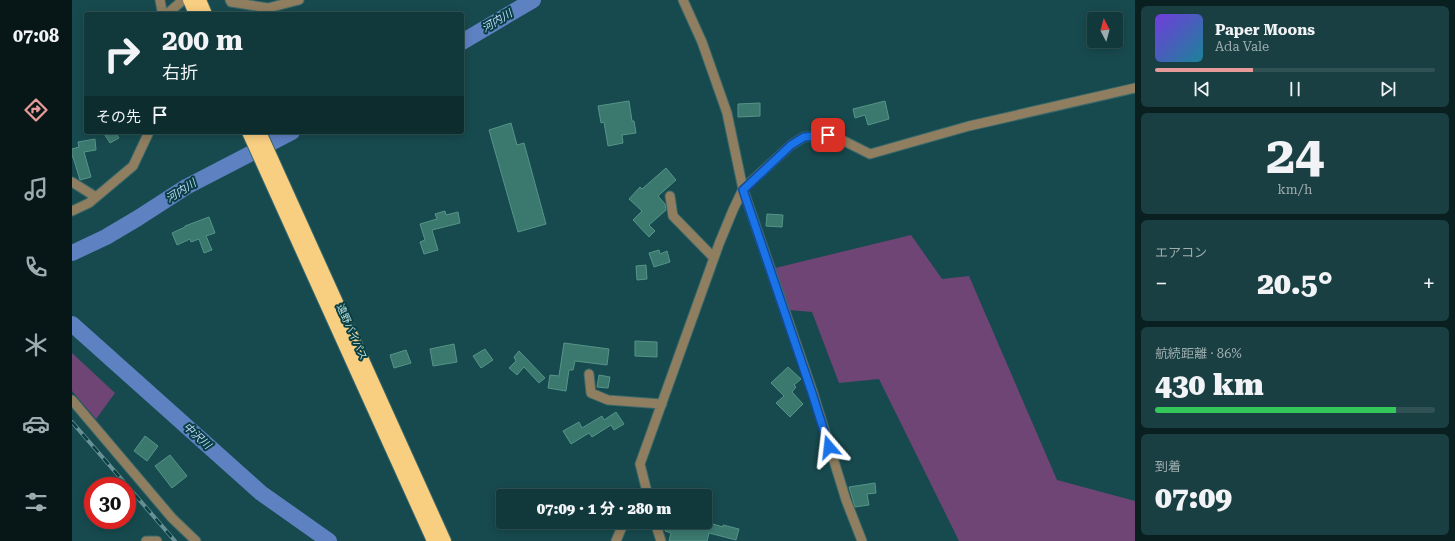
<!DOCTYPE html>
<html lang="ja">
<head>
<meta charset="utf-8">
<style>
	:root { --surface:#11383a; --page:#1a3f42; --text:#f1f3f6; --muted:#9cacaf; --line:#305254; --accent:#e69b98 }
	body { margin:0; font-family:"Roboto Serif","Noto Sans JP",serif; background:var(--page); color:var(--text); height:100vh; display:flex; flex-direction:column; font-size:15px; white-space:nowrap }
	* { box-sizing:border-box; margin:0 }
	p { font-size:13px; color:var(--muted) }
	.icon { flex:none; width:22px; height:22px; fill:none; stroke:currentColor; stroke-width:2; stroke-linecap:round; stroke-linejoin:round }
	.map { position:relative; flex:1; overflow:hidden }
	.sheet { display:flex; flex-direction:column; gap:6px; padding:6px; background:#091f20; width:320px }
	.sheet>* { flex:none }
	.banner { position:absolute; left:12px; top:12px; width:380px; height:122px; border-radius:4px; box-shadow:0 2px 10px #0003,0 0 0 1px var(--line); background:#11383a; color:var(--text); overflow:hidden }
	.needle { width:26px; rotate:354deg }
	.fabs { position:absolute; left:1015px; top:12px; display:grid; gap:8px }
	.fabs a { display:grid; place-items:center; width:36px; height:36px; border-radius:4px; background:var(--surface); box-shadow:0 2px 10px #0003,0 0 0 1px var(--line); font-size:20px }
	.speed { position:absolute; left:12px; top:477px; display:flex; gap:8px; font-size:20px; font-weight:700; text-align:center }
	.speed>* { display:grid; place-content:center; width:52px; height:52px; border-radius:50%; background:var(--surface); box-shadow:0 2px 10px #0003,0 0 0 1px var(--line); line-height:1 }
	.speed .limit { border:6px solid #d22; background:#fff; color:#111 }
	.pin { position:absolute; display:grid; place-items:center; width:34px; height:34px; color:#fff; margin:-17px; border-radius:8px; box-shadow:0 2px 6px #0006 }
	.me { position:absolute; width:44px; margin:-22px; rotate:343deg; stroke-linejoin:round; filter:drop-shadow(0 0 3px #0008) }
	.turn { display:flex; align-items:center; gap:14px; height:84px; padding:0 12px; font-size:18px }
	.turn .icon { width:52px; height:52px; stroke-width:2.5 }
	.turn b { display:block; font-size:28px; line-height:34px }
	.then { display:flex; align-items:center; height:38px; padding:0 12px; background:#0003; gap:8px; font-size:15px }
	.big { font-size:30px; font-weight:800; line-height:1.1 }
	.sheet .card { flex:1; display:flex; flex-direction:column; justify-content:center; gap:6px; min-width:0; padding:0 14px; border-radius:6px; background:var(--page) }
	.sheet .dial { align-items:center; gap:0 }
	.dial b { font-size:52px; line-height:1 }
	.song { display:flex; align-items:center; gap:12px }
	.cover { width:48px; height:48px; border-radius:6px; background:linear-gradient(135deg,hsl(260 70% 55%),hsl(190 70% 35%)) }
	.played { height:4px; border-radius:2px; background:linear-gradient(90deg,var(--accent) 35%,var(--line) 35%) }
	.keys { display:flex; justify-content:space-around; direction:ltr }
	.heat { display:flex; justify-content:space-between; align-items:center; font-size:22px; direction:ltr }
	.charge { height:6px; border-radius:3px; background:linear-gradient(90deg,#34c759 86%,var(--line) 0) }
	.trip { position:absolute; left:424px; top:489px; width:216px; height:40px; border-radius:4px; background:var(--surface); box-shadow:0 2px 10px #0003,0 0 0 1px var(--line); font-weight:800; line-height:40px; text-align:center }
	main { display:flex; flex:1; min-height:0 }
	.dock { display:flex; flex-direction:column; width:72px; justify-content:space-around; align-items:center; background:#071617; color:var(--muted) }
	.dock .icon { width:28px; height:28px }
	.dock .selected { color:var(--accent) }
	.dock b { font-size:18px; color:var(--text) }
	.map>svg:first-child { display:block }
	.green { fill:#6f4576 }
	.lines { fill:none; stroke-linecap:round; stroke-linejoin:round }
	.river { stroke:#5e81c2; stroke-width:16 }
	.building { fill:#3b796f; stroke:#569489 }
	.minor-casing { stroke:#39686b; stroke-width:11 }
	.highway-casing { stroke:#39686b; stroke-width:14 }
	.minor { stroke:#8f7e5f; stroke-width:9 }
	.highway { stroke:#f8ce81; stroke-width:12 }
	.rail-casing { stroke:#679194; stroke-width:4 }
	.rail { stroke:#083f43; stroke-width:2.5; stroke-dasharray:8; stroke-linecap:butt }
	.route-casing { stroke:#114b97; stroke-width:10 }
	.route { stroke:#1a73e8; stroke-width:7 }
	.labels { text-anchor:middle; dominant-baseline:central; stroke-width:4; stroke-linejoin:round; paint-order:stroke }
	.street-label { font-size:10px; fill:#c0dfe1; stroke:#083f43 }
	.water-label { font-size:11px; font-style:italic; fill:#c0d5f9; stroke:#083f43 }
</style>
</head>
<body>
<main>
<nav class="dock">
<b>07:08</b>
<svg class="icon selected" aria-label="directions" viewBox="0 0 24 24"><path d="M12 3l9 9-9 9-9-9zM9 14v-3h6M13 9l2 2-2 2"/></svg>
<svg class="icon" aria-label="music" viewBox="0 0 24 24"><path d="M9 18V5l10-2v13"/><circle cx="6" cy="18" r="3"/><circle cx="16" cy="16" r="3"/></svg>
<svg class="icon" aria-label="phone" viewBox="0 0 24 24"><path d="M5 4h4l2 5-3 2q2 4 5 5l2-3 5 2v4C11 20 4 13 5 4z"/></svg>
<svg class="icon" aria-label="climate" viewBox="0 0 24 24"><path d="M12 3v18M4 7l16 10M4 17L20 7"/></svg>
<svg class="icon" aria-label="car" viewBox="0 0 24 24"><path d="M5 17H2v-5l4-1 3-4h7l3 4 3 1v5h-3M9 17h6M6 11h13"/><circle cx="7" cy="17" r="2"/><circle cx="17" cy="17" r="2"/></svg>
<svg class="icon" aria-label="filters" viewBox="0 0 24 24"><path d="M4 7h16M4 17h16"/><circle cx="9" cy="7" r="2"/><circle cx="15" cy="17" r="2"/></svg>
</nav>
<div class="map">
<svg width="1063" height="541" viewBox="0 0 1063 541">
	<rect width="100%" height="100%" fill="#174a4e"/>
	<path class="green" d="M839,235L870,279L897,276L985,480L1063,501V541H887L807,379L767,383L740,312L706,309L695,270Z
		M0,353L43,393L24,419L0,391Z"/>
	<g class="lines">
		<path class="river" d="M390,42L461,0
			M0,253L34,237L66,218L114,187L220,132
			M0,324L189,493L257,541"/>
	</g>
	<path class="building" d="M557,101L560,121H562L564,133L550,135L551,143L536,146L532,122L529,123L526,106Z
		M813,101L817,119L796,125L793,115L783,118L781,109Z
		M688,103V116L666,117V104Z
		M439,123L445,145L452,143L474,224L446,232L417,130Z
		M31,132H43L47,138L38,143Z
		M23,139L24,150L12,152L19,177L8,180L1,157H0V149L7,147L6,142Z
		M594,168L604,180L586,196L593,204L594,210L577,225L583,231L577,237L561,220L570,211L557,199L568,187L570,189Z
		M373,211L374,215L386,212L388,223L360,230L366,250L352,254L348,242L353,240L348,224L365,219L363,214Z
		M695,214L711,215L710,227L694,226Z
		M137,217L143,233L134,236L140,250L132,253L127,239L119,242L118,239L105,245L100,233L113,227V226Z
		M587,250L588,254L595,251L598,262L582,267L577,253Z
		M574,265L575,279L565,280L564,266Z
		M563,341L585,342V357L563,356Z
		M492,343L537,349L535,365L503,361L501,370H497L494,391L476,388L478,375L487,376Z
		M382,344L385,362L361,366L358,349Z
		M413,349L421,360L409,368L401,356Z
		M334,350L339,363L322,368L318,355Z
		M447,351L473,378L467,383L452,367L445,375L437,368L444,361L442,357Z
		M716,367L729,379L722,385L724,387L720,392L731,404L718,417L704,403L712,396L699,383Z
		M527,375L538,377L536,388L525,387Z
		M544,412L552,424L542,430L539,425L520,437L517,433L499,444L491,431L507,422L510,428L530,416L532,420Z
		M73,436L86,446L75,461L62,451Z
		M98,455L115,476L100,488L83,466Z
		M803,483L804,493L795,494L797,505L783,507L777,487Z
		M596,522H634L651,527V525L667,529L664,540L637,533L635,541H597L599,533L593,531Z"/>
	<g class="lines">
		<g class="minor-casing">
			<path id="minor" d="M88,0L90,11L94,14
				M158,0L159,2L196,8L227,0
				M611,0L630,42L655,113L671,189L741,393L774,500L790,541
				M95,14L111,0
				M0,182L24,197
				M598,196L601,216L642,258
				M0,211L17,203L61,166L77,132
				M517,374L519,393L536,400L590,404
				M0,400L100,518L124,541
				M576,496L568,464L647,244L661,210L671,189L719,145L732,137L756,135L772,141L798,154L897,126L1063,88
				M583,522L589,541
				M74,541H85
				M544,541L552,522"/>
		</g>
		<g class="highway-casing">
			<path id="highway" d="M117,0L123,14
				M128,0L134,14
				M176,132L361,541
				M188,132L373,541"/>
		</g>
		<use href="#minor" class="minor"/>
		<use href="#highway" class="highway"/>
		<g class="rail-casing">
			<path id="rail" d="M0,422L103,541"/>
		</g>
		<use href="#rail" class="rail"/>
	</g>
	<g class="lines">
		<g class="route-casing">
			<path id="route" d="M756,135L732,137L719,145L671,190L740,393L757,447"/>
		</g>
		<use href="#route" class="route"/>
	</g>
	<g class="labels">
		<g class="street-label">
			<text transform="translate(280 332) rotate(66)">遠野バイパス</text>
		</g>
		<g class="water-label">
			<text transform="translate(425 21) rotate(-31)">河内川</text>
			<text transform="translate(109 191) rotate(-32)">河内川</text>
			<text transform="translate(125 436) rotate(42)">中沢川</text>
		</g>
	</g>
</svg>
<div class="fabs">
<a><svg class="needle" viewBox="-14 -14 28 28"><path d="M0-13l5 13h-10z" fill="#e53935"/><path d="M0 13l5-13h-10z" fill="#9cacaf"/></svg></a>
</div>
<div class="speed"><div class="limit">30</div></div>
<div class="pin" style="left:756px;top:135px;background:#d93025"><svg class="icon" aria-label="arrive" viewBox="0 0 24 24"><path d="M6 21V4h12l-3 4 3 4H6"/></svg></div>
<svg class="me" style="left:757px;top:447px" viewBox="-20 -20 40 40"><path d="M0-17L14 15 0 8-14 15z" fill="#1a73e8" stroke="#fff" stroke-width="4"/></svg>
<div class="trip">07:09 · 1 分 · 280 m</div>
<div class="banner">
<div class="turn"><svg class="icon" aria-label="right" viewBox="0 0 24 24"><path d="M7 20v-9h11M14 6l5 5-5 5"/></svg><div><b>200 m</b>右折</div></div>
<div class="then">その先<svg class="icon" aria-label="arrive" viewBox="0 0 24 24"><path d="M6 21V4h12l-3 4 3 4H6"/></svg></div>
</div>
</div>
<section class="sheet">
<div class="card">
<div class="song"><i class="cover"></i><div><b>Paper Moons</b><p>Ada Vale</p></div></div>
<div class="played"></div>
<div class="keys"><svg class="icon" aria-label="previous" viewBox="0 0 24 24"><path d="M18 5L8 12l10 7zM5 5v14"/></svg><svg class="icon" aria-label="pause" viewBox="0 0 24 24"><path d="M8 5v14M16 5v14"/></svg><svg class="icon" aria-label="next" viewBox="0 0 24 24"><path d="M6 5l10 7-10 7zM19 5v14"/></svg></div>
</div>
<div class="card dial"><b>24</b><p>km/h</p></div>
<div class="card"><p>エアコン</p>
<div class="heat"><a>−</a><b class="big">20.5°</b><a>+</a></div>
</div>
<div class="card"><p>航続距離 · 86%</p><b class="big">430 km</b><div class="charge"></div></div>
<div class="card"><p>到着</p><b class="big">07:09</b></div>
</section>
</main>
</body>
</html>
